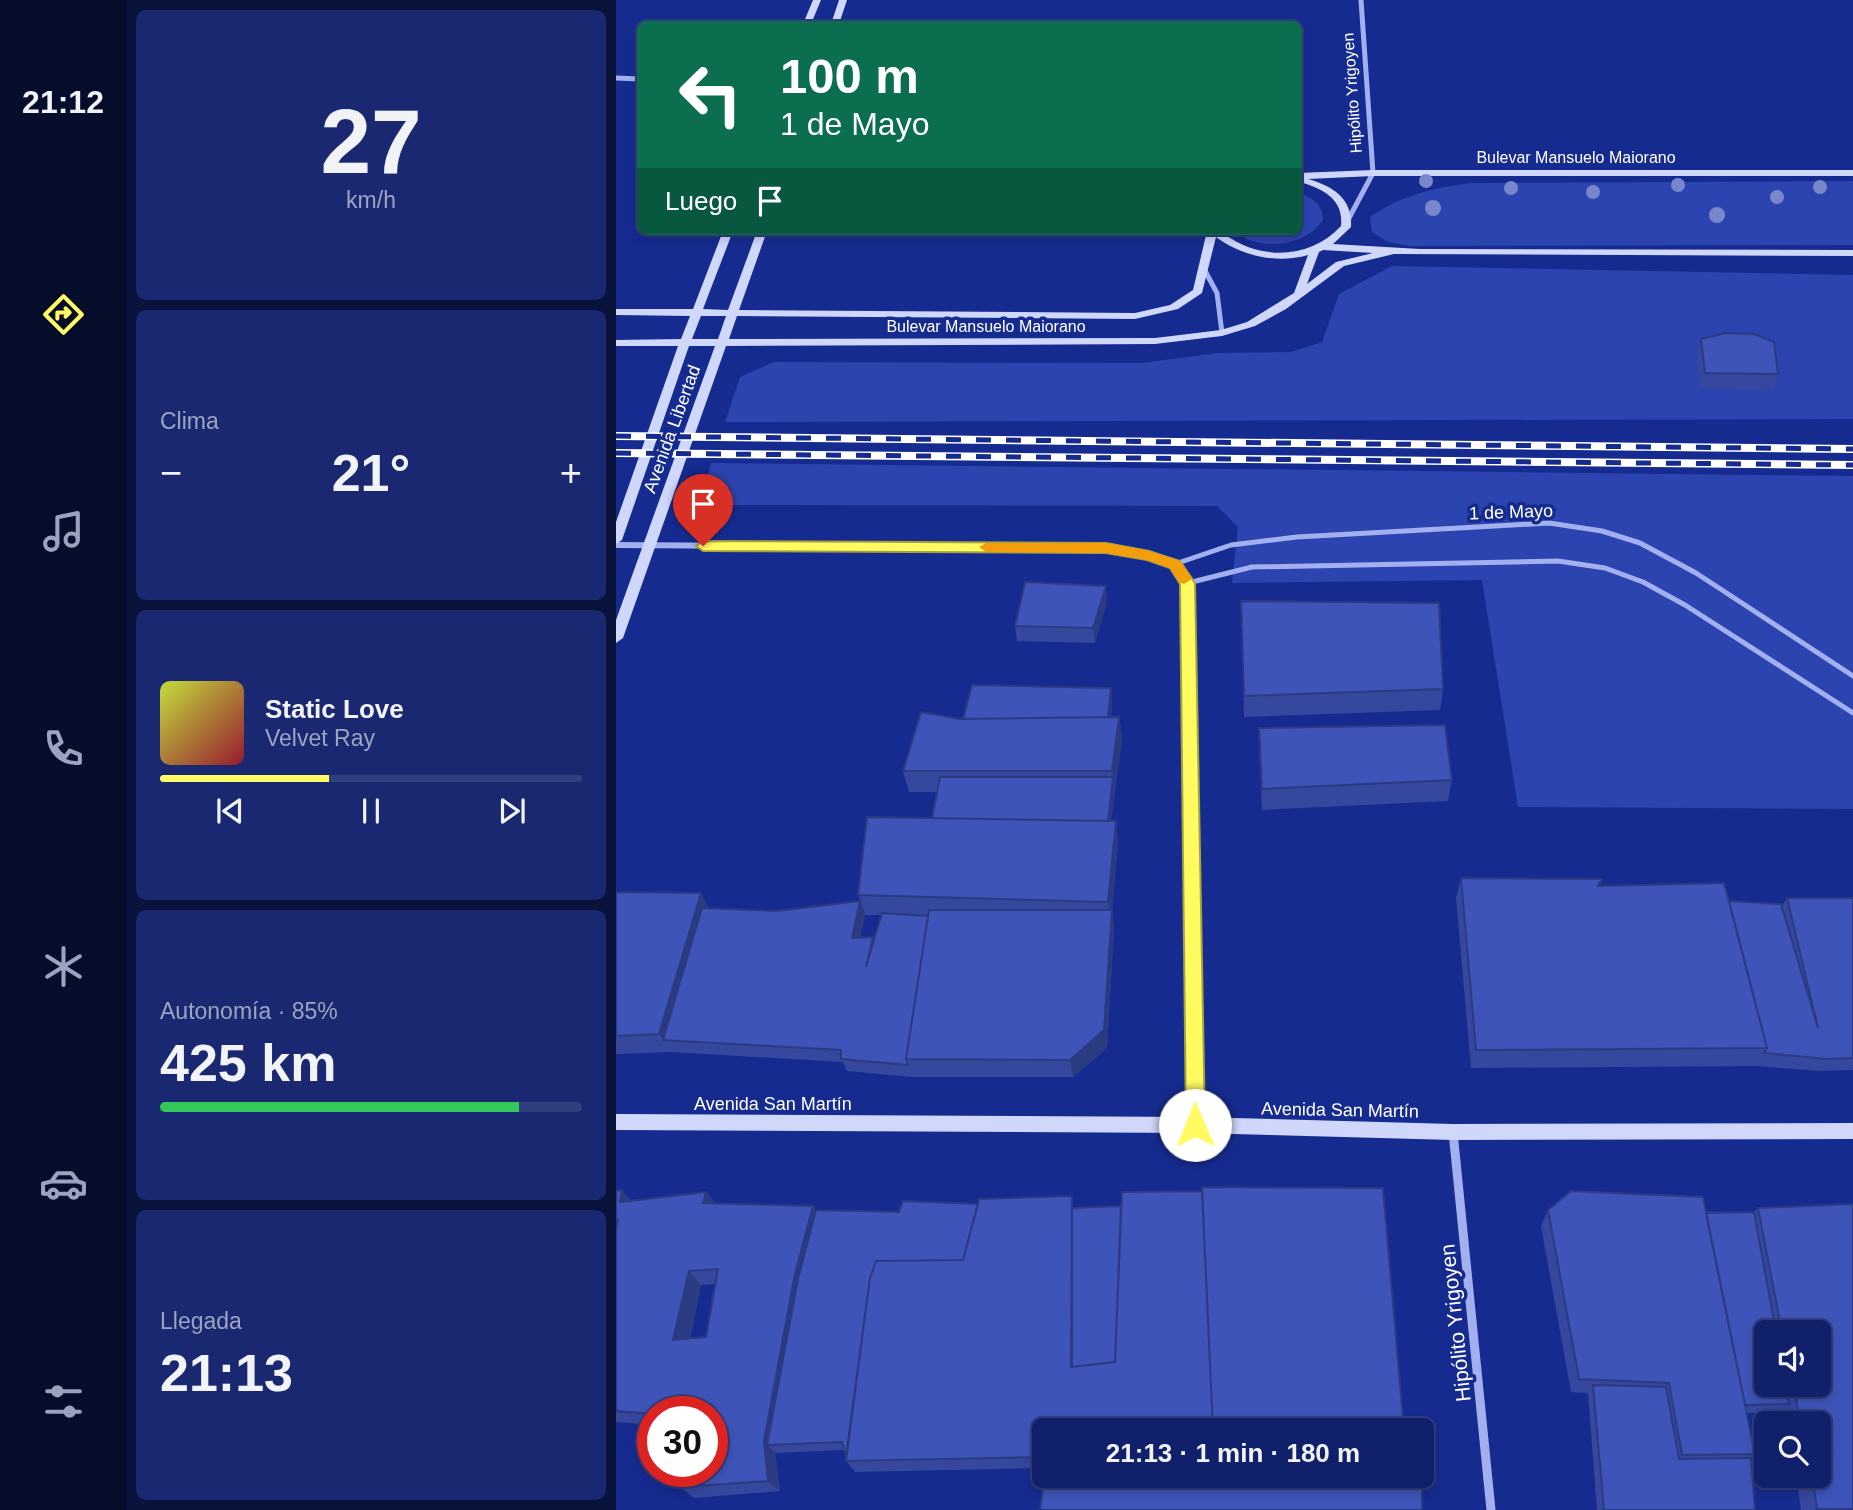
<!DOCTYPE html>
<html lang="es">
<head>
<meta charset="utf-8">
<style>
	:root { --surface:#10206b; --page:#192871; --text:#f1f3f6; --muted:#9ca3c1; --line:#303e7e; --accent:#fffb60 }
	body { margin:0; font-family:Arial,sans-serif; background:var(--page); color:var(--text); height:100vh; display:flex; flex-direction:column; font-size:26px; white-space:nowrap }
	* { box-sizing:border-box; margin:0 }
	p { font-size:23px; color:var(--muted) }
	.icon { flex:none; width:38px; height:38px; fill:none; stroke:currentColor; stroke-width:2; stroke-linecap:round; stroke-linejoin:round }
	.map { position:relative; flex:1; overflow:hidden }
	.side { display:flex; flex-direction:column; gap:10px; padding:10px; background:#09123b; width:490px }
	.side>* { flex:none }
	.hud { position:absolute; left:21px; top:21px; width:665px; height:214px; border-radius:10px; box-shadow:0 4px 10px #0003,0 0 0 2px var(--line); background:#0b6e4f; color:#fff; overflow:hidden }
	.controls { position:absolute; left:1138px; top:1320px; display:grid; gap:14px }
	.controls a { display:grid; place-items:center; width:77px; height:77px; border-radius:10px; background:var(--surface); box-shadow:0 4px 10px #0003,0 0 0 2px var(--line); font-size:35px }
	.speed { position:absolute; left:21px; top:1396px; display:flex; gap:14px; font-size:35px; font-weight:700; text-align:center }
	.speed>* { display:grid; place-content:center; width:91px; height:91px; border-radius:50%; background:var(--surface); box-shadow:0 4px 10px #0003,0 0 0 2px var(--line); line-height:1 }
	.speed .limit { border:10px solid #d22; background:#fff; color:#111 }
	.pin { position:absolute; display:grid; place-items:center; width:60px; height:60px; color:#fff; margin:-72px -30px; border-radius:50% 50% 50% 0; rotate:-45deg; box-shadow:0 0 7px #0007 }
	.pin .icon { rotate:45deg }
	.me { position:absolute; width:77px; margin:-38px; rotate:359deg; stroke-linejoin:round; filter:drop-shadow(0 0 5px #0008) }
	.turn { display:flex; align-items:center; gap:24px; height:147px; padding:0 28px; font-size:32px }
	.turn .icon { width:91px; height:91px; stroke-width:2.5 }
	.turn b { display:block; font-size:49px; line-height:60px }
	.then { display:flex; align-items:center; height:66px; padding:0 28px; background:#0003; gap:14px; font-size:26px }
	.big { font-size:52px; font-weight:700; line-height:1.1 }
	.side .tile { flex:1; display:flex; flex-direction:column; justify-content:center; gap:10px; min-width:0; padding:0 24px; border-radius:10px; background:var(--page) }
	.side .dial { align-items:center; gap:0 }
	.dial b { font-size:91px; line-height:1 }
	.song { display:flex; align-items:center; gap:21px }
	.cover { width:84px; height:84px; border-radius:10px; background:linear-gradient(135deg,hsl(70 70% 55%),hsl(350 70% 35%)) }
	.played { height:7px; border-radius:4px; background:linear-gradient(90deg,var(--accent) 40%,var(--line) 40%) }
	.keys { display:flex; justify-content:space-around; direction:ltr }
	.heat { display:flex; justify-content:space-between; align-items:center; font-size:38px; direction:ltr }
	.charge { height:10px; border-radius:5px; background:linear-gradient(90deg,#34c759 85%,var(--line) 0) }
	.trip { position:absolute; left:416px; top:1418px; width:402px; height:70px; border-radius:10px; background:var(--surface); box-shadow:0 4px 10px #0003,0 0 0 2px var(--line); font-weight:700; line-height:70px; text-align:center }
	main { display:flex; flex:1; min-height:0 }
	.tabs { display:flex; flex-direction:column; width:126px; justify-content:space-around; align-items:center; background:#060d2b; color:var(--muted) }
	.tabs .icon { width:49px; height:49px }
	.tabs .active { color:var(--accent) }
	.tabs b { font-size:32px; color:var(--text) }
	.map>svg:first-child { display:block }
	.green { fill:#2c44af }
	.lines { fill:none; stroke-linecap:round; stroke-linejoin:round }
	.lane { stroke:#a2b0f0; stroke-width:5 }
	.street-far2 { stroke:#a2b0f0; stroke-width:5 }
	.street-far1 { stroke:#a2b0f0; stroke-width:6 }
	.street { stroke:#a2b0f0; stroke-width:9 }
	.secondary { fill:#cfd7fb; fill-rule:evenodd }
	.rail-casing { stroke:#fff; stroke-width:8 }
	.rail { stroke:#162b8f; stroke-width:5; stroke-dasharray:15; stroke-linecap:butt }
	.tree { fill:#7887ca }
	.wall { fill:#35489e; fill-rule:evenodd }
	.shaded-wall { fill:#2b3b81 }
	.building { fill:#3e54b8; stroke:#2b3b81; stroke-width:2; fill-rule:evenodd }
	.route { fill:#fffb60; stroke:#a6a33e; stroke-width:2 }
	.slow { fill:#f59e0b }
	.labels { text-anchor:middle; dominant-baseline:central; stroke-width:7; stroke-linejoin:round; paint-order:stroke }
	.far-street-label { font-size:16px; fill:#fff; stroke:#162b8f }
	.street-label { font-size:18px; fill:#fff; stroke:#162b8f }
	.near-street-label { font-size:21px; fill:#fff; stroke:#162b8f }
</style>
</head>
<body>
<main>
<nav class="tabs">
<b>21:12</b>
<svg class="icon active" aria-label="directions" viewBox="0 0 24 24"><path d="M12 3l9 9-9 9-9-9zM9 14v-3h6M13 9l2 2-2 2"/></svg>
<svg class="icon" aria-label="music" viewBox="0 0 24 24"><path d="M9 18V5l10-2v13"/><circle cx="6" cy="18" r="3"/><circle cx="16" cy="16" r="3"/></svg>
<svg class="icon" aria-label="phone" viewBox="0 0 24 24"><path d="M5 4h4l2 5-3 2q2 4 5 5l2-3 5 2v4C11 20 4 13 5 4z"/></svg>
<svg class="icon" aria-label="climate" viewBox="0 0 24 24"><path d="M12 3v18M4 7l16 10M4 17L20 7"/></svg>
<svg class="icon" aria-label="car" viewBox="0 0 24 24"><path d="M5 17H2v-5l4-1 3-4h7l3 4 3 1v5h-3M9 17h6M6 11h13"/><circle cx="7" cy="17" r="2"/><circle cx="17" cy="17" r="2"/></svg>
<svg class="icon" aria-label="filters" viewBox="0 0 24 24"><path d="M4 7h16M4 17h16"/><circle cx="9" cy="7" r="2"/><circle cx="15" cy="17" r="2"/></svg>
</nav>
<section class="side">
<div class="tile dial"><b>27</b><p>km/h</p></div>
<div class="tile"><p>Clima</p>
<div class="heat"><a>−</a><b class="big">21°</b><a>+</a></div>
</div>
<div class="tile">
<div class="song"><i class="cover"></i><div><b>Static Love</b><p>Velvet Ray</p></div></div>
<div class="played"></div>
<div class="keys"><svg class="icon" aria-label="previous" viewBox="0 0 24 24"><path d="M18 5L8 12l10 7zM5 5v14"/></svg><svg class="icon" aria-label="pause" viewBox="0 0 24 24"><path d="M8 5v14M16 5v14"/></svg><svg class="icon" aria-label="next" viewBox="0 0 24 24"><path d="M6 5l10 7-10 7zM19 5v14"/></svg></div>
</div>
<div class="tile"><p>Autonomía · 85%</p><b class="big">425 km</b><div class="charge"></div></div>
<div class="tile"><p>Llegada</p><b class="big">21:13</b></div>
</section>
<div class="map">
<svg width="1237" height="1510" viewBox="0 0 1237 1510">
	<rect width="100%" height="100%" fill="#162b8f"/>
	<path class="green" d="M1237,181V245L794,246L772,242L756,232L754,217C786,195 817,188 855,183Z
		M683,192C696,198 707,204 707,220C690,247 642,252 618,231H682Z
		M776,266L1237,275V419L109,422L124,377L158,362L526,363L602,353L675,352L706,342L723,294Z
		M95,463L1237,476V809L902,807L866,580L616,583L622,527L601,506L84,505Z"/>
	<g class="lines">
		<path class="lane" d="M559,564L615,545L681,537L933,523L986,531L1024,543L1080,573L1237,676
			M572,583L636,567L942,561L989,568L1027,582L1069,605L1237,713"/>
		<path class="street-far2" d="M0,78L24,79
			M732,220L757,173L745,0
			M588,269L601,293L606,333"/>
		<path class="street-far1" d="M0,545L490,548L559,564L572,583L576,862"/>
		<path class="street" d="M576,860L579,1124
			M837,1132L875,1510"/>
		<path class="secondary" d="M197,0H205L195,24H187Z
			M223,0H231L223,24H215Z
			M757,170H1237V176H757L692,179C717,186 737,199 735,227L717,244L804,249L1237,250V256L778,254L728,266L670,309L639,326L606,336L539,344L110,346L7,638L0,643V620L99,346H73L6,540L0,544V522L62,346H0V340L65,339L74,316L0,315V309H77L107,231H117L87,309L112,310L141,231H151L123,310L519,313L554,305L577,290L591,231C608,231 616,241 632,247C665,259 701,252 725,226C728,199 707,189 684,182L682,173ZM600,237C625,256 661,264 692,255L678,293L631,322L605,330L539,338L113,339L121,316L519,319L562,309L586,293ZM707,250L757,253L720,262L691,284L703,252ZM85,316H110L102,339H76Z
			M0,1114L579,1117L837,1124L1237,1123V1139L837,1140L579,1133L0,1130Z"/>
		<g class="rail-casing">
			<path id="rail" d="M0,436L1237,449
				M0,453L1237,465"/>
		</g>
		<use href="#rail" class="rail"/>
	</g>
	<g class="tree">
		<circle cx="810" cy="181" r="7"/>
		<circle cx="1062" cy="185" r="7"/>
		<circle cx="1204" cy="187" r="7"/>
		<circle cx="895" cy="188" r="7"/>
		<circle cx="977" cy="192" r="7"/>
		<circle cx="1161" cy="197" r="7"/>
		<circle cx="817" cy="208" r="8"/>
		<circle cx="1101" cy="215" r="8"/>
	</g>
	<path class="wall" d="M1085,339L1162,374L1157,390L1084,388L1081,355Z
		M491,601L479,643L401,641L399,626Z
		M625,601L827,689L824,710L628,717Z
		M495,688L496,703L495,717H503L506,738L495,821L502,841L496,910L498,929L491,1048L457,1077H296L231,1071L227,1062L55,1052L0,1054V892L93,909L249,915L244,938L257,937L258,940L265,915H249L242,895L316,818L321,792H293L287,771L344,719Z
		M643,728L836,780L832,801L646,810L643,749Z
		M845,878L986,879L984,886L1166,906L1171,898H1237V1070L1203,1071L1140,1066L855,1068L840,898Z
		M767,1188L429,1430V1468L239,1472L230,1461V1456L228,1450L159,1453L164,1491L78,1498L64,1487L96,1412H37V1425L0,1422V1191L15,1201L90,1192L99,1203L197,1206L200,1210L283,1212L505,1206L586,1191ZM99,1284L90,1337L74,1339L85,1285Z
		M1237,1204V1510H1185L1180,1475H1202V1423H1169L1167,1411L1164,1413H1130L1139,1454L1135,1458L1139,1510H981L972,1393L955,1392L925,1226L932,1210L1138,1212L1142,1208ZM1150,1332H1202V1384H1150Z"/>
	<path class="shaded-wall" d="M490,586L491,601L479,643L477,628Z
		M495,688L496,703L492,738L491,723Z
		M503,717L506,738L492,841L491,827L497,777L496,771Z
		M500,821L502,841L496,910L498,929L491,1048L457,1077L454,1060L495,921L492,902Z
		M85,893L95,912L47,1040L43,1034Z
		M244,901L249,915L241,952L236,938Z
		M6,1190L20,1206L4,1202Z
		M90,1192L101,1207L87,1203Z
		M197,1206L207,1221L151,1445L159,1453L164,1491L152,1481L148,1441L179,1274Z
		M73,1271L85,1285L70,1353L57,1340Z"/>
	<path class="building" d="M1110,333L1138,334L1158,342L1162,374L1089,373L1085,339Z
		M409,582L490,586L477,628L399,626Z
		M625,601L823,603L827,689L628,696Z
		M356,685L495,688L492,717L347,719Z
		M305,712L344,719L503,717L496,771H287Z
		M829,725L836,780L646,789L643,728Z
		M324,777H497L492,821L316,818Z
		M251,817L500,821L492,902L242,895Z
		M845,878L986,879L982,886L1108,883L1151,1048L860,1050Z
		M0,892L85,893L43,1034L0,1036Z
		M1171,898H1237V1058L1211,1059L1148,1053L1151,1048L1113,901L1165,904L1202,1028Z
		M244,901L236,938L257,937L250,967L266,913L312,916L290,1059L292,1065L225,1059V1050L47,1040L86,908L161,911Z
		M313,910H496L488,1030L454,1060L290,1059Z
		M586,1187L767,1188L788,1430H597Z
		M6,1190L4,1202L90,1192L87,1203L197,1206L179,1274L148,1441L152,1481L64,1487L69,1472H96V1412H37V1414L0,1411V1230L2,1219L0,1226V1191ZM102,1269L90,1337L57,1340L73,1271Z
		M586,1191L597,1430H429V1457L230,1461L254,1278L260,1261L347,1260L363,1199L456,1196L455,1367L499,1362L506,1192Z
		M955,1191L1087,1197L1139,1454L1066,1455L1053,1383L963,1379L932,1210Z
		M287,1201L362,1204L347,1260L260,1261L254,1278L230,1456L226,1442L151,1445L182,1279L200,1210L283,1212Z
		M1237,1204V1509H1201L1196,1475H1202V1448H1216L1205,1418L1183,1415L1177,1384H1202V1332H1166L1142,1208Z
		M505,1206L499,1362L456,1367V1208Z
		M1138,1212L1160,1332H1150V1384H1170L1173,1404L1129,1405L1090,1213Z
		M977,1385L1050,1387L1063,1459L1135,1458L1139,1510H988Z
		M429,1473V1475H806V1510H424Z"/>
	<path class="route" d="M87,541L490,543L533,551L564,561L579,583L589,1125L586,1131L579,1134L573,1131L570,1125L564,584L554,568L531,560L490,553L87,551L80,546Z"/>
	<path class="slow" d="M370,543H490L533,551L564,561L576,579L568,584L563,582L554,568L531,560L490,553L370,552L363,547Z"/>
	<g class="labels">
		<g class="far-street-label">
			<text transform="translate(736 93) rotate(-94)">Hipólito Yrigoyen</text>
			<text x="960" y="157">Bulevar Mansuelo Maiorano</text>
			<text x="370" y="326">Bulevar Mansuelo Maiorano</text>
		</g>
		<g class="street-label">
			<text transform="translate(56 429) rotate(-70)">Avenida Libertad</text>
			<text transform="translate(895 512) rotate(-2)">1 de Mayo</text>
			<text x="157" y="1104">Avenida San Martín</text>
			<text transform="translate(724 1110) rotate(1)">Avenida San Martín</text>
		</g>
		<g class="near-street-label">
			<text transform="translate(839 1323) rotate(-96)">Hipólito Yrigoyen</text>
		</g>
	</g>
</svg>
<div class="controls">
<a><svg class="icon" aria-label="sound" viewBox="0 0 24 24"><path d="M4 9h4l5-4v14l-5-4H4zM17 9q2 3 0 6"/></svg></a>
<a><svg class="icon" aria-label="search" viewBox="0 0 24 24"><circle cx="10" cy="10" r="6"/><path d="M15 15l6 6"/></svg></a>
</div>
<div class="speed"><div class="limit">30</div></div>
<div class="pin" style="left:87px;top:546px;background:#d93025"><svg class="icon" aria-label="arrive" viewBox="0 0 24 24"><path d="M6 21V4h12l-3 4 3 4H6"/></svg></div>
<svg class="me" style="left:579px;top:1125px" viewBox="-20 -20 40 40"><circle r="19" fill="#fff"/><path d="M0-13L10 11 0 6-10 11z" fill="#fffb60"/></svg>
<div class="trip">21:13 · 1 min · 180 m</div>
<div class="hud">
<div class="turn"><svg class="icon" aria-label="left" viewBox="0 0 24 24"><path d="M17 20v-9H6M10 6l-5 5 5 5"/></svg><div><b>100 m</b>1 de Mayo</div></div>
<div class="then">Luego<svg class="icon" aria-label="arrive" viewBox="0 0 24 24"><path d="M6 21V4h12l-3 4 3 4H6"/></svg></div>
</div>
</div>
</main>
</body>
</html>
